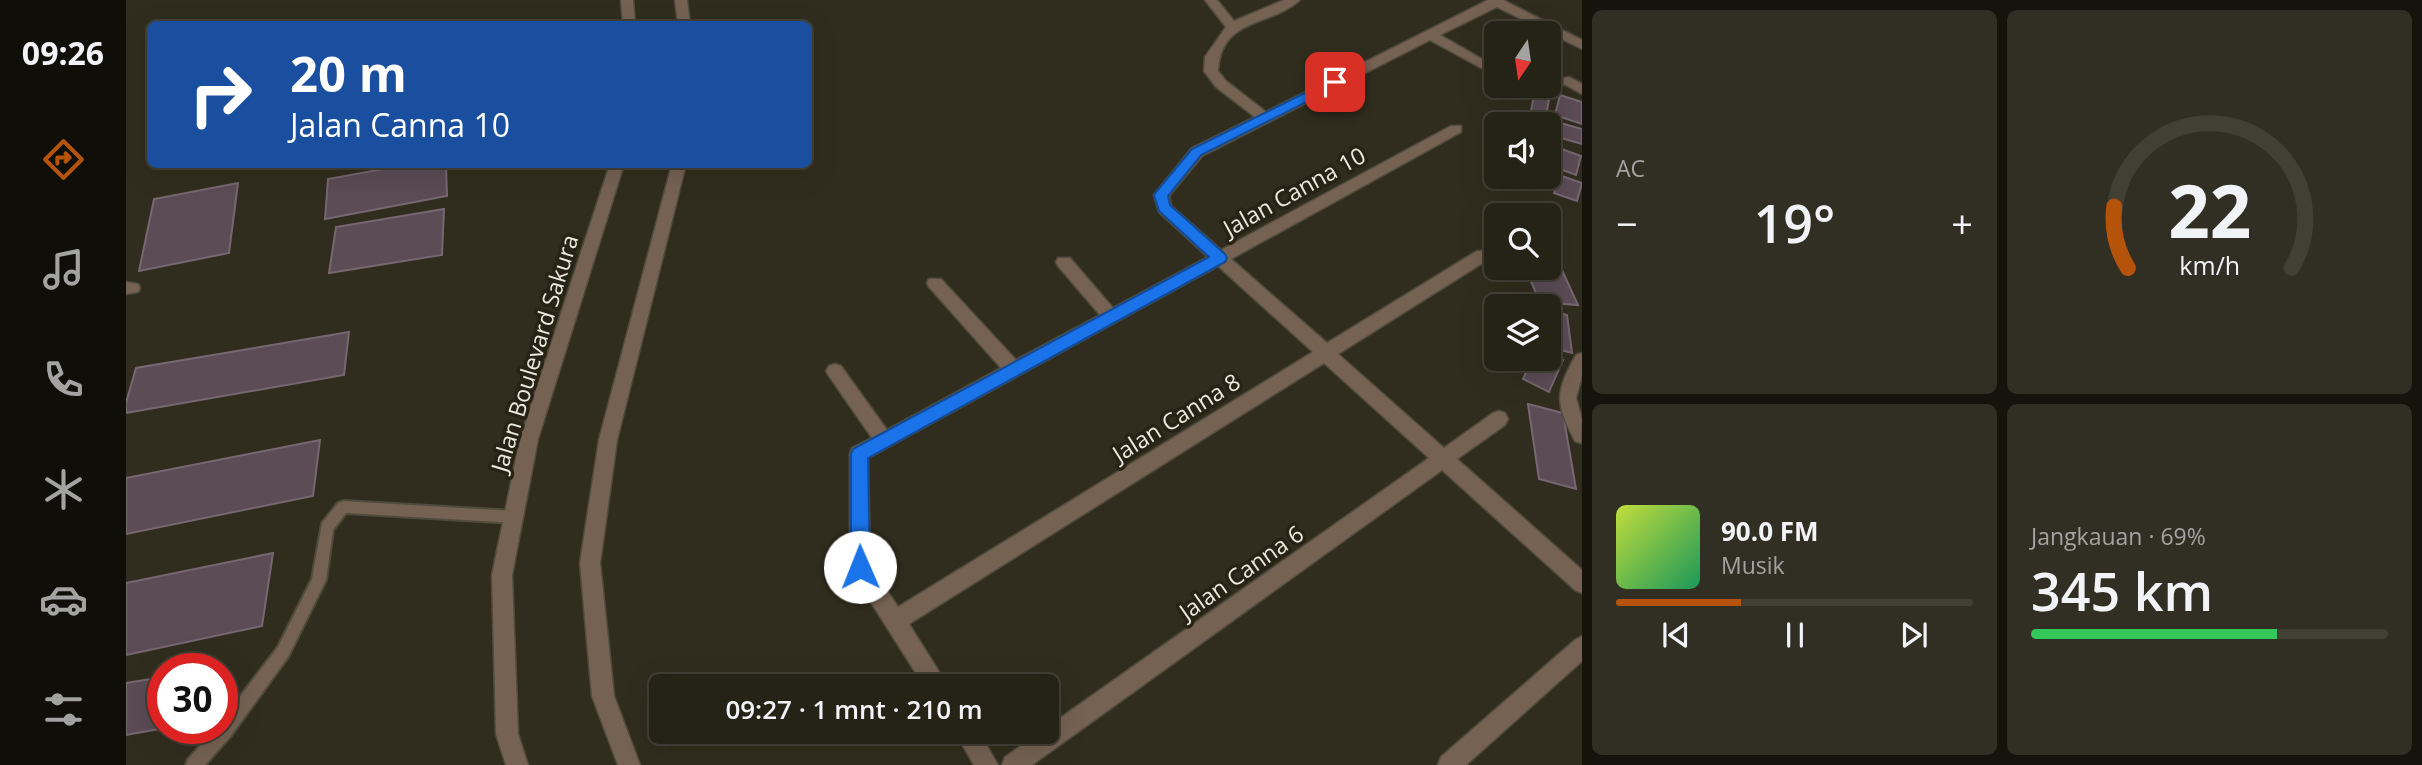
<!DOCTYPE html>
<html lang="id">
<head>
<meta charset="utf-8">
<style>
	:root { --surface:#252216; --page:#312f23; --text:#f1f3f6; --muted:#a3a4a1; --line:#423f35; --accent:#b45309 }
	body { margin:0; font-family:"Open Sans",sans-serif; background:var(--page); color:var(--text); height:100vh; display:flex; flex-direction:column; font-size:26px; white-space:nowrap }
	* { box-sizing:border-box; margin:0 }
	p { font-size:23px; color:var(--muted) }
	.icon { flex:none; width:38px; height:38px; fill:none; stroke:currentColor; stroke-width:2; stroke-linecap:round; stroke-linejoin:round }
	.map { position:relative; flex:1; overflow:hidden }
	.panel { display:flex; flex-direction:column; gap:10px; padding:10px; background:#14130c; width:840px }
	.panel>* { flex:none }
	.guide { position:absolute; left:21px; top:21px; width:665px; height:147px; border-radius:10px; box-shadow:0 7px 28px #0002,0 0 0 2px var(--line); background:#1a4fa0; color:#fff; overflow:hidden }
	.needle { width:46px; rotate:193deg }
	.controls { position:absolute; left:1358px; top:21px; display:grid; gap:14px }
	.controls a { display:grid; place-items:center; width:77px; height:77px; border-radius:10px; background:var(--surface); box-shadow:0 7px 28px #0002,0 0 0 2px var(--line); font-size:35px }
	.speed { position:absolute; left:21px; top:653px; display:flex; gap:14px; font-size:35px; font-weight:700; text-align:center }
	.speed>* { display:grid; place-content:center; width:91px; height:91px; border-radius:50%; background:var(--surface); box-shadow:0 7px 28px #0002,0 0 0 2px var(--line); line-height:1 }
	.speed .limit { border:10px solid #d22; background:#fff; color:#111 }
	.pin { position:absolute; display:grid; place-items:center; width:60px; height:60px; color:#fff; margin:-30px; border-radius:14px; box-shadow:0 4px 10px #0006 }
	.me { position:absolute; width:77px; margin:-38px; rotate:359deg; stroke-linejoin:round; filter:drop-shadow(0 0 5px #0008) }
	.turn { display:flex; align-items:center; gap:24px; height:147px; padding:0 28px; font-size:32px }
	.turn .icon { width:91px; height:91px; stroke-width:2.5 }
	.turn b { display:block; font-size:49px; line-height:60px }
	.big { font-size:52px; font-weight:600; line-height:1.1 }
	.panel .tile { flex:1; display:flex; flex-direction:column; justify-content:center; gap:10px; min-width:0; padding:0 24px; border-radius:10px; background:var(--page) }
	.panel .dial { align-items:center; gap:0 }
	.dial svg { height:182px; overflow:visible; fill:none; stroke:var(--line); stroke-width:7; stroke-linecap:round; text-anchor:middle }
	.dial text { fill:var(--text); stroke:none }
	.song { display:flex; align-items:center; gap:21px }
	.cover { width:84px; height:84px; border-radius:10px; background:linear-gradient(135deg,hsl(70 70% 55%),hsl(150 70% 35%)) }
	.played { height:7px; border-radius:4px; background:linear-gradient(90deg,var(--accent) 35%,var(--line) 35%) }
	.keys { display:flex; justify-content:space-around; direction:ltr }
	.heat { display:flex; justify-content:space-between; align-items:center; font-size:38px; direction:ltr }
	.charge { height:10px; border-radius:5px; background:linear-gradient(90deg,#34c759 69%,var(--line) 0) }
	.panel .tiles { flex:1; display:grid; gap:10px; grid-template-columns:repeat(2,1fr) }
	.trip { position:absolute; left:523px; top:674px; width:410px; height:70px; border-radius:10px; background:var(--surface); box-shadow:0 7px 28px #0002,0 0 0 2px var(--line); font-weight:600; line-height:70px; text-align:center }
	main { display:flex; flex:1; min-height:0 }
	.dock { display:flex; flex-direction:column; width:126px; justify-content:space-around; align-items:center; background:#0f0e09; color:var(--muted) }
	.dock .icon { width:49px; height:49px }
	.dock .current { color:var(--accent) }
	.dock b { font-size:32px; color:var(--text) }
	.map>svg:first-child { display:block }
	.building { fill:#5b4c56; stroke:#776771; stroke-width:2 }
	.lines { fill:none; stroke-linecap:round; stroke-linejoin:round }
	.service-casing { stroke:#4f4b3d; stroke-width:4 }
	.minor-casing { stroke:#4f4b3d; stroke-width:3 }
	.service { fill:#756253; fill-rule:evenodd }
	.minor { fill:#756253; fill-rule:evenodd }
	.route { fill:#1a73e8; stroke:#114b97; stroke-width:2 }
	.labels { text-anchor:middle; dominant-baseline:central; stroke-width:7; stroke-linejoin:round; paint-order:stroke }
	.street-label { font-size:23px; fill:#edeae1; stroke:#272315 }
</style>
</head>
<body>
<main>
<nav class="dock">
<b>09:26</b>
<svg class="icon current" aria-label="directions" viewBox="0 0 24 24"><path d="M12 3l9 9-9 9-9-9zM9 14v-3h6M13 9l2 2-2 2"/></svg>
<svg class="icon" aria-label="music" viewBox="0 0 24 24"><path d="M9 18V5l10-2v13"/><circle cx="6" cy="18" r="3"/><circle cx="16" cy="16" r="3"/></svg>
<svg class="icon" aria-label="phone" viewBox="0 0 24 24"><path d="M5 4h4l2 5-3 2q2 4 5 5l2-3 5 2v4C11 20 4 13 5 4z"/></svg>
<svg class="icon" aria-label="climate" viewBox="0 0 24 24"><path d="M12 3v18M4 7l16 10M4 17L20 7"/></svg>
<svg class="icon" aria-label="car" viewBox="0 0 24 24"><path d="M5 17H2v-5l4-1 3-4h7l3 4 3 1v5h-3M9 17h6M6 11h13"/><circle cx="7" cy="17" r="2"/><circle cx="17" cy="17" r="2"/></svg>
<svg class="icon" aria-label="filters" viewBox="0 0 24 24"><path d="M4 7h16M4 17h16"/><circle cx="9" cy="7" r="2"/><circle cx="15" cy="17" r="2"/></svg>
</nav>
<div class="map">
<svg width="1456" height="765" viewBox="0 0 1456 765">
	<rect width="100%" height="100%" fill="#312d1e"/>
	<path class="building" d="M1423,75L1439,82L1432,92L1418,86H1423Z
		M1408,95L1423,100L1420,116L1405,111Z
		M1434,95L1456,102V124L1429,115Z
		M1394,111L1419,120L1418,124H1390Z
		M1431,122L1456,129V144L1431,137Z
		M1427,146L1455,156L1450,175L1423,165Z
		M285,164H320L321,196L199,219L202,179Z
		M1433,175L1456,183L1451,201L1428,193Z
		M112,183L103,253L13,271L28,199Z
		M318,209L316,255L203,273L210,227Z
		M1399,268L1436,270L1452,305L1414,302Z
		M1423,310L1441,315L1446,353L1423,347Z
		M223,332L218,375L0,413V403L10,368Z
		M1423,353L1437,360L1423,392L1397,379L1406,359H1423Z
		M1402,404L1437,413L1450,489L1413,479Z
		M194,440L187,496L0,534V478Z
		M147,553L136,626L0,655V583Z
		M37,677V728H39L0,735V683Z"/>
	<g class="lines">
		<g class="service-casing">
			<path id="service" d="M217,501L387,511L392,513L394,517L392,521L387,523L220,513L207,530L200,580L162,657L104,737L79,765H60L62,759L90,728H96V720L152,647L186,579L196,523L212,503Z"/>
		</g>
		<g class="minor-casing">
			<path id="minor" d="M495,0H507L509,24H497Z
				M549,0H561L564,24H552Z
				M1079,0H1091L1108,21L1158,0H1174C1144,27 1095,17 1092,71L1100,81L1140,112L1362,0H1377L1456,40V49L1371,7L1314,35L1370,67V76L1304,40L1076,156L1043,196L1045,206L1095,250L1325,126H1335V132L1105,259L1201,343L1351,251H1363L1365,255L1363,259L1212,354L1318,448L1367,413L1373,411L1379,413L1382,419L1379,425L1331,459L1456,570V593L1449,590L1316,470L906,765H876L879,757L915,732H920V728L1303,458L1198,363L783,624L822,686H798L727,574L724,567V454L726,448L746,438L703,376L700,371L703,366L709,364L715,366L761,430L875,368L803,287L801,283L803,279H815L890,360L974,315L932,266L930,262L932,258H944L987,308L1082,257L1033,212L1028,195L1066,148L1129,117L1090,87L1078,71L1079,57L1100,27ZM1092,266L1187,352L772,607L744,565L742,458Z
				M1443,77L1456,84V94L1438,84V78Z
				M484,164H498L412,439L386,575L392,734L402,765H380L370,734L366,575L394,439Z
				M546,164H560L491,440L474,563L488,696L514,765H492L466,696L454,563L473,440Z
				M0,282L12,284L14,288L12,292L0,294Z
				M1456,353V376L1450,398L1456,419L1455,443L1449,441C1429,403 1429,392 1450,355Z
				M1456,636V661L1340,765H1312L1315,757L1449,640Z
				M829,732H853L872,765H848Z"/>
		</g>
		<use href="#service" class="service"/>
		<use href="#minor" class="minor"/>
	</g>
	<path class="route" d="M1209,78L1215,82L1214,85L1075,155L1042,196L1044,205L1099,254L1101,258L1099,262L742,458L744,567L741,573L734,576L728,573L725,567V454L727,449L1083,257L1033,211L1028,195L1030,192L1066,149Z"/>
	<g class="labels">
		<g class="street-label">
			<text transform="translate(1168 191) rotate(-29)">Jalan Canna 10</text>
			<text transform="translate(408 353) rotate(-73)">Jalan Boulevard Sakura</text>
			<text transform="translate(1050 417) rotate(-32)">Jalan Canna 8</text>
			<text transform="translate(1115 572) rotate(-35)">Jalan Canna 6</text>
		</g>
	</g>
</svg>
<div class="controls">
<a><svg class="needle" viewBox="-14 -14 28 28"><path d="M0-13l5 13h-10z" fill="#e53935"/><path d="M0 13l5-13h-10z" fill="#a3a4a1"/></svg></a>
<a><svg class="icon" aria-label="sound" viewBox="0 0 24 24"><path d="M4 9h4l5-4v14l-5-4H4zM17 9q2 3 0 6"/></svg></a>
<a><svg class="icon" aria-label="search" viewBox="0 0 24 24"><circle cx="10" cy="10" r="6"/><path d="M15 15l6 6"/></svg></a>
<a><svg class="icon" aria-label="layers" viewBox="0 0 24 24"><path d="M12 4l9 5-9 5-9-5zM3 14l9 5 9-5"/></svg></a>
</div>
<div class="speed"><div class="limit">30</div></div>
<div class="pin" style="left:1209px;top:82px;background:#d93025"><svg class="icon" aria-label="arrive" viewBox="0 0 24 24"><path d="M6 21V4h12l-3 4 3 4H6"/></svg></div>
<svg class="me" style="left:734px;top:567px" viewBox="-20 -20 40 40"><circle r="19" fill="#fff"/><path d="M0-13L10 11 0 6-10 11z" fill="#1a73e8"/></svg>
<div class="trip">09:27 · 1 mnt · 210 m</div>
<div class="guide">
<div class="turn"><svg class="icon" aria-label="right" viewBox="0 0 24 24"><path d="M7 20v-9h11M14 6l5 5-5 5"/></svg><div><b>20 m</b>Jalan Canna 10</div></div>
</div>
</div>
<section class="panel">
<div class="tiles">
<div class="tile"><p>AC</p>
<div class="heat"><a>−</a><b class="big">19°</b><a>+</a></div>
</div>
<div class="tile dial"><svg viewBox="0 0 100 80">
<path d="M14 69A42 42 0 1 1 86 69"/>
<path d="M14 69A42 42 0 0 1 8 42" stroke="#b45309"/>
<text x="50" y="56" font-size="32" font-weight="700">22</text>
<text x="50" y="72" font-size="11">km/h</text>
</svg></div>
<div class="tile">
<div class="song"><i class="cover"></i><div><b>90.0 FM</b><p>Musik</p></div></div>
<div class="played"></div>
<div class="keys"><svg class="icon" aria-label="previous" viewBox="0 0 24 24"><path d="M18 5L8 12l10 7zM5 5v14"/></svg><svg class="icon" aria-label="pause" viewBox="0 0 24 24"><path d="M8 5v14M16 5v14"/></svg><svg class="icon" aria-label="next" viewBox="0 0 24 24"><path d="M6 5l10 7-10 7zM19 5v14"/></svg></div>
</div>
<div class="tile"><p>Jangkauan · 69%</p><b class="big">345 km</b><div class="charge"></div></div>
</div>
</section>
</main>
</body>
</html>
